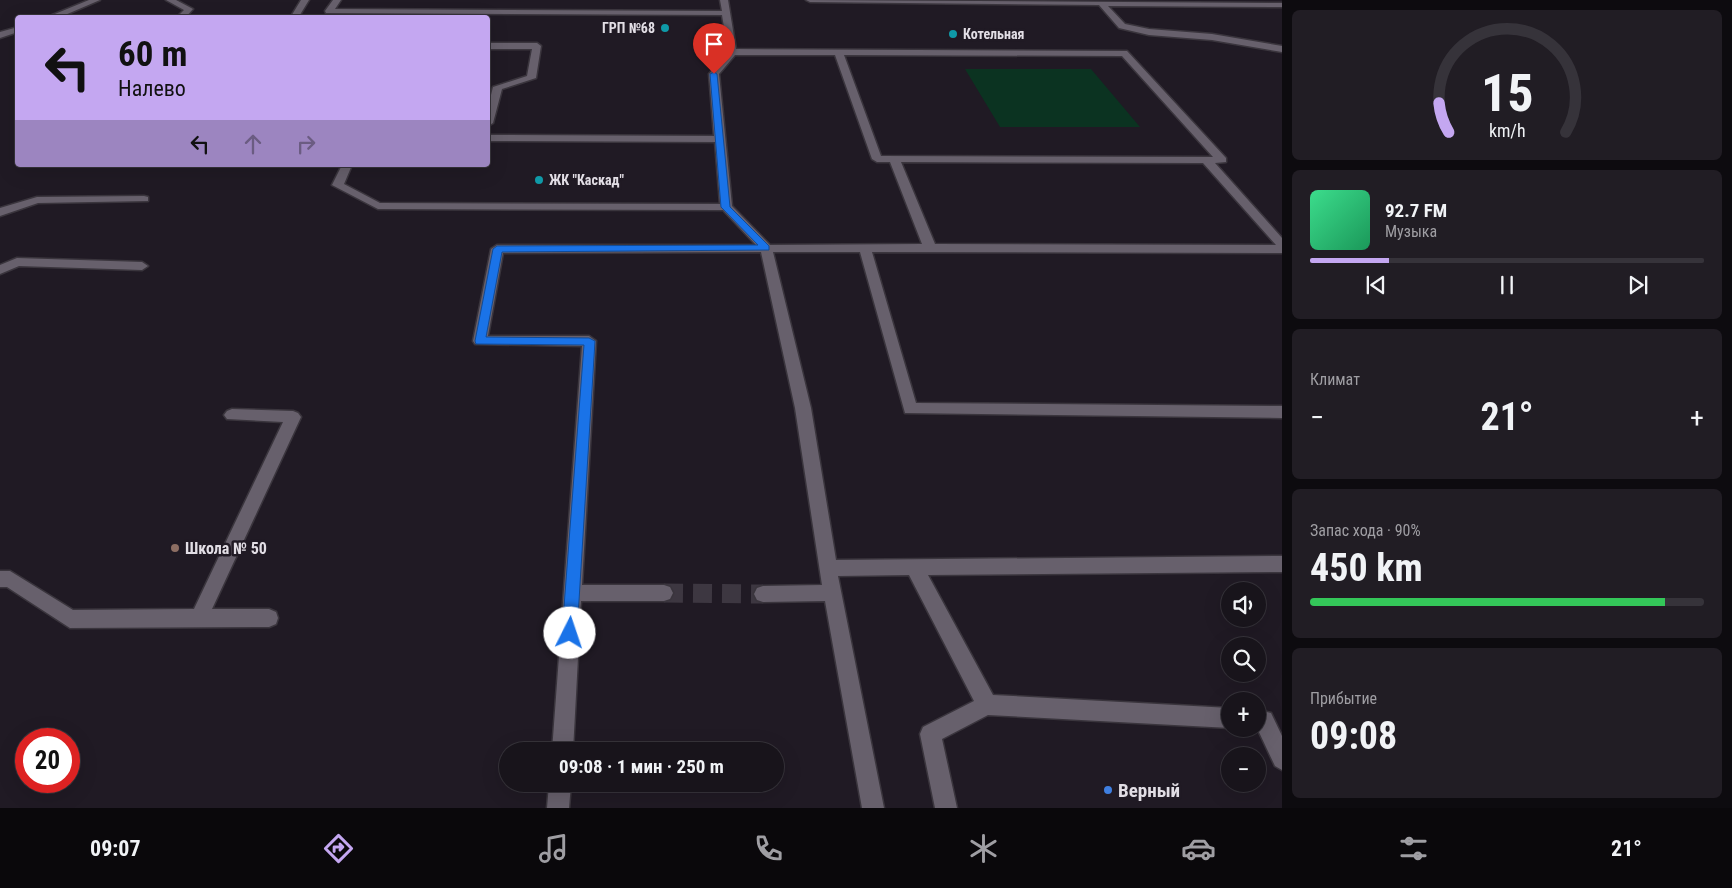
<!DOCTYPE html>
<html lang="ru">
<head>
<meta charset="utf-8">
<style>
	:root { --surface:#18141b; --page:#211d24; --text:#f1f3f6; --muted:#9f9ea3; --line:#36333a; --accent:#c4a7f1 }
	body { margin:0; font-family:"Roboto Condensed",sans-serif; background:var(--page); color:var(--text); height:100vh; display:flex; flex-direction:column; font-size:19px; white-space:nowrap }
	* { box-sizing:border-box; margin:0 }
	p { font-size:16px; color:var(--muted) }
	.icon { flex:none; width:28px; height:28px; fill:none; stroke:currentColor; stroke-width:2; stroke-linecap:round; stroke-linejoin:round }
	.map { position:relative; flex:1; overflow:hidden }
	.panel { display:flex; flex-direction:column; gap:10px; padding:10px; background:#0d0b0f; width:450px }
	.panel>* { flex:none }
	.top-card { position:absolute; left:15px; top:15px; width:475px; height:152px; border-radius:5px; box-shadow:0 5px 20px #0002,0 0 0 1px var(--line); background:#c4a7f1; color:#111; overflow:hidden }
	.controls { position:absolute; left:1221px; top:582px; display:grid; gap:10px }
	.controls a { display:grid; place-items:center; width:45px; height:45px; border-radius:50%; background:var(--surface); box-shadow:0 5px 20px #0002,0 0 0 1px var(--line); font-size:25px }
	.speed { position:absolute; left:15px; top:728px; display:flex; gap:10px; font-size:25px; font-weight:700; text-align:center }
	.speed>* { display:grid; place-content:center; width:65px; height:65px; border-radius:50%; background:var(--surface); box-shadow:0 5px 20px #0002,0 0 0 1px var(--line); line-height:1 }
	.speed .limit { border:8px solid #d22; background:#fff; color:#111 }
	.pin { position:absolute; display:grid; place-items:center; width:42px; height:42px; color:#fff; margin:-51px -21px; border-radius:50% 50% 50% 0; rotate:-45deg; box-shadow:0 0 5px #0007 }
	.pin .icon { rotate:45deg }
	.me { position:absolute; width:55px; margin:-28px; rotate:4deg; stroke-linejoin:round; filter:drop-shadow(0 0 4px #0008) }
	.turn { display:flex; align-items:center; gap:18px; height:105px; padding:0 20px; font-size:22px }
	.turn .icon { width:65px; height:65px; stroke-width:2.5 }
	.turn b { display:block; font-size:35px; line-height:42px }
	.lanes { display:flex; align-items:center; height:48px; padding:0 20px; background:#0003; justify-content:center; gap:25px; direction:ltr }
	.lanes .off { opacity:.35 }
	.big { font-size:38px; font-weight:700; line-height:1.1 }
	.panel .widget { flex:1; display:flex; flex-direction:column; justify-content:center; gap:8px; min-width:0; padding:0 18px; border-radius:8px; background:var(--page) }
	.panel .dial { align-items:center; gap:0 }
	.dial svg { height:130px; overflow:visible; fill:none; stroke:var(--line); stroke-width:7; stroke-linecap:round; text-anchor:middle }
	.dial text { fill:var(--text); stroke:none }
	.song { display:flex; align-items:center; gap:15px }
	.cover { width:60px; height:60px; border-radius:8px; background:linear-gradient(135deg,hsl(150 70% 55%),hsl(150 70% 35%)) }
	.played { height:5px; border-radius:2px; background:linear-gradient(90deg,var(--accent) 20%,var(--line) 20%) }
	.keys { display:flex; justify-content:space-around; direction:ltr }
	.heat { display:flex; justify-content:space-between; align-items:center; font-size:28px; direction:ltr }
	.charge { height:8px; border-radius:4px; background:linear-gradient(90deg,#34c759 90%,var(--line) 0) }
	.trip { position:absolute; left:499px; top:742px; width:285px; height:50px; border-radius:25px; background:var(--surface); box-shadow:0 5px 20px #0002,0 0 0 1px var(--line); font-weight:700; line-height:50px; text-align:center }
	.tabs { display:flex; height:80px; justify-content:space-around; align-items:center; background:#0a080b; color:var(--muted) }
	.tabs .icon { width:35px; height:35px }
	.tabs .active { color:var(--accent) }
	.tabs b { font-size:22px; color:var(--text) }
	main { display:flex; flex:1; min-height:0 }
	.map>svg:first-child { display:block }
	.green { fill:#0b3321 }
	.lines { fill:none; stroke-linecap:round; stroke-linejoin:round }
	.minor-tunnel { stroke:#3d3741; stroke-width:19; stroke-dasharray:19 10; stroke-linecap:butt }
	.minor-casing { stroke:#3a353d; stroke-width:3 }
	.minor { fill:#67606c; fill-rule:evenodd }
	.route { fill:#1a73e8; stroke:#114b97 }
	.culture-dot { fill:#0f9aa8; stroke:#201a24; stroke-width:2 }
	.education-dot { fill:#8d6e63; stroke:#201a24; stroke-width:2 }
	.shop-dot { fill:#3f7fe0; stroke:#201a24; stroke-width:2 }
	.labels { text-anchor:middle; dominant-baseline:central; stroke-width:5; stroke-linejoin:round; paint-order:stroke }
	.far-poi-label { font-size:14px; font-weight:bold; fill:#e2dee5; stroke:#201a24; text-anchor:start }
	.poi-label { font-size:16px; font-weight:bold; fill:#e2dee5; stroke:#201a24; text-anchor:start }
	.near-poi-label { font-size:19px; font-weight:bold; fill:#e2dee5; stroke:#201a24; text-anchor:start }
</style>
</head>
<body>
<main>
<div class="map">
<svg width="1282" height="808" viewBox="0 0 1282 808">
	<rect width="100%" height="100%" fill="#201a24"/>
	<path class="green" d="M965,69H1091L1140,127H1000Z"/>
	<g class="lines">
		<path class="minor-tunnel" d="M664,593L763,594"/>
		<g class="minor-casing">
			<path id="minor" d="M89,0H100L58,18H45Z
				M166,0H176L193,9L185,18H176L184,10Z
				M301,0H309L298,18H290Z
				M333,0H341L335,9L722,11L720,0H728L736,49L1127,51L1226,158V162L1215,163L1282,238V253L872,252L916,403L1282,406V418L905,413L860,252H773L811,408L836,560L1282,556V572L928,575L993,695L1230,708V728L988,715L942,739L957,808H935L920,734L923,727L974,701L909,575L838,576L884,808H862L825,601L763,602L757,600L754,594L757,588L763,586L822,585L795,408L761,252L503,253L488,336H589L596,341L582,585H664L670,587L673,593L670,599L664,601H581L573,751H552L582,346L475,344L473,341L491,249L497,245H756L723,210L378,209L332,185L342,165H352L344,184L380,203L720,204L715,142L488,141V135L714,136L709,74L728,52L722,15L326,13L325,11ZM735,55H835L872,159L877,162H890L922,244L770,245L732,206L719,74ZM844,55L1122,56L1213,157L881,156ZM901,162L1203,163L1276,245L935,244Z
				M806,0L1282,3V7L1108,6L1125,24L1149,29L1212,34L1282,46V52L1212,40L1149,35L1119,28L1099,5L810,2Z
				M18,27V32L0,38V32Z
				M488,43H537L541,46L536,78L502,89L493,123L488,126V107L493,87L527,76L532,49H488Z
				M144,196L148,197V201L38,203L0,216V208L37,197Z
				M17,258L142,262L148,266L142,270L19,266L0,274V265Z
				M232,409L293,411L298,413L301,417L212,609H269L276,612L278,618L276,624L269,627L70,628L7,587H0V571H10L73,610L194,609L283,422L227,419L224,415L227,411Z
				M1258,710L1271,713L1282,736V770L1275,766L1258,730L1254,729H1258Z
				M549,784H571L569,808H547Z"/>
		</g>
		<use href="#minor" class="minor"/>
	</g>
	<path class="route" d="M714,72L717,74L730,207L769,246V250L502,252L486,337L589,338L595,341L577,633L575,637L570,639L564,637L562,633L584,345L476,344L475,341L493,249L497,246L758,245L721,207L710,74Z"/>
	<g class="culture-dot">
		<circle cx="665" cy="28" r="5"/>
		<circle cx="953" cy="34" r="5"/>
		<circle cx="539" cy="180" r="5"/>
	</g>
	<circle class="education-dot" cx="175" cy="548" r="5"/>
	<circle class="shop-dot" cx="1108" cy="790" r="5"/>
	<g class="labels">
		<g class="far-poi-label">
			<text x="655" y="28" text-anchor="end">ГРП №68</text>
			<text x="963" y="34">Котельная</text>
			<text x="549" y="180">ЖК "Каскад"</text>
		</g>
		<g class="poi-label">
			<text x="185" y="548">Школа № 50</text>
		</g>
		<g class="near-poi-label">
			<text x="1118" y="790">Верный</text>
		</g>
	</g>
</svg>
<div class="controls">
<a><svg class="icon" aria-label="sound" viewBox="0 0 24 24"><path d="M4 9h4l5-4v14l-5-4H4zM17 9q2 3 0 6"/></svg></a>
<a><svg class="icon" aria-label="search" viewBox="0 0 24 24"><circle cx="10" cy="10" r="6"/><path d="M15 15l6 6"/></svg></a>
<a>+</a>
<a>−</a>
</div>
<div class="speed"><div class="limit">20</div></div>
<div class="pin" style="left:714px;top:74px;background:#d93025"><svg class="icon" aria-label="arrive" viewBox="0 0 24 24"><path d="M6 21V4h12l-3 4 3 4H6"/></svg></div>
<svg class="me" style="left:570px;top:633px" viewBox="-20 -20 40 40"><circle r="19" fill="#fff"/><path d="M0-13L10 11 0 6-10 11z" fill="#1a73e8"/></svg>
<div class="trip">09:08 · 1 мин · 250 m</div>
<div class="top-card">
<div class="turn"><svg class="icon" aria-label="left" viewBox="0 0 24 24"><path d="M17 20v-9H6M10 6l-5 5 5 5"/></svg><div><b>60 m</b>Налево</div></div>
<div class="lanes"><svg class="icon" aria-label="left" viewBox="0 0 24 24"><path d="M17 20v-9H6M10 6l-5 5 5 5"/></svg><svg class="icon off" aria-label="ahead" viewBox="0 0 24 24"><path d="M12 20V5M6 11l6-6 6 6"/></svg><svg class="icon off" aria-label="right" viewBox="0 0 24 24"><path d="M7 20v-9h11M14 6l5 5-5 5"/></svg></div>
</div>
</div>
<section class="panel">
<div class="widget dial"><svg viewBox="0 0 100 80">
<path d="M14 69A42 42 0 1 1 86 69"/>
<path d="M14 69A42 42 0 0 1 8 51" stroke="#c4a7f1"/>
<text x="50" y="56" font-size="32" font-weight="700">15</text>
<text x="50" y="72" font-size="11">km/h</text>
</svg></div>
<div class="widget">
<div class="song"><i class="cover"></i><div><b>92.7 FM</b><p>Музыка</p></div></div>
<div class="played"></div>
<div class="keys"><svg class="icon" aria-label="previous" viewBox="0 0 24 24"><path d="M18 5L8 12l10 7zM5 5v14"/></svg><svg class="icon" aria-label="pause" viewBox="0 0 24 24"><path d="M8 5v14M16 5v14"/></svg><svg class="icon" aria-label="next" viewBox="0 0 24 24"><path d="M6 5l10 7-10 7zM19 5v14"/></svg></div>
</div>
<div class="widget"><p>Климат</p>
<div class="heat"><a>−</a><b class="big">21°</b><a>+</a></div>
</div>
<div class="widget"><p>Запас хода · 90%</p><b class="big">450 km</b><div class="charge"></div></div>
<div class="widget"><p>Прибытие</p><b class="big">09:08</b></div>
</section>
</main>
<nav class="tabs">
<b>09:07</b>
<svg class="icon active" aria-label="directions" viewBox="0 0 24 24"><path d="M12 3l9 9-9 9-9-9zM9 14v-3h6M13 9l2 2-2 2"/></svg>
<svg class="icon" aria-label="music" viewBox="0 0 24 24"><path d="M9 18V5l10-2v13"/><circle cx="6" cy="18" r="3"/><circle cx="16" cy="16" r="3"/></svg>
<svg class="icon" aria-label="phone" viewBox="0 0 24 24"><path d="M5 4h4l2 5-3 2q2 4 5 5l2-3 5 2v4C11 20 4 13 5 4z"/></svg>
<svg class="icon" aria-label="climate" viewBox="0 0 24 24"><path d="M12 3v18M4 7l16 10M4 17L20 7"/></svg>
<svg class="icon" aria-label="car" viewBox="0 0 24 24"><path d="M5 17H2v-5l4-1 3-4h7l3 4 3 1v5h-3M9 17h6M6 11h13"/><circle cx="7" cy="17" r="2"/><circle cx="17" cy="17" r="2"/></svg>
<svg class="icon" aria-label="filters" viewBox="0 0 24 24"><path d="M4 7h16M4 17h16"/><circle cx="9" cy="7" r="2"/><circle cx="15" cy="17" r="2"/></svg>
<b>21°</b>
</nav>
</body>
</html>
